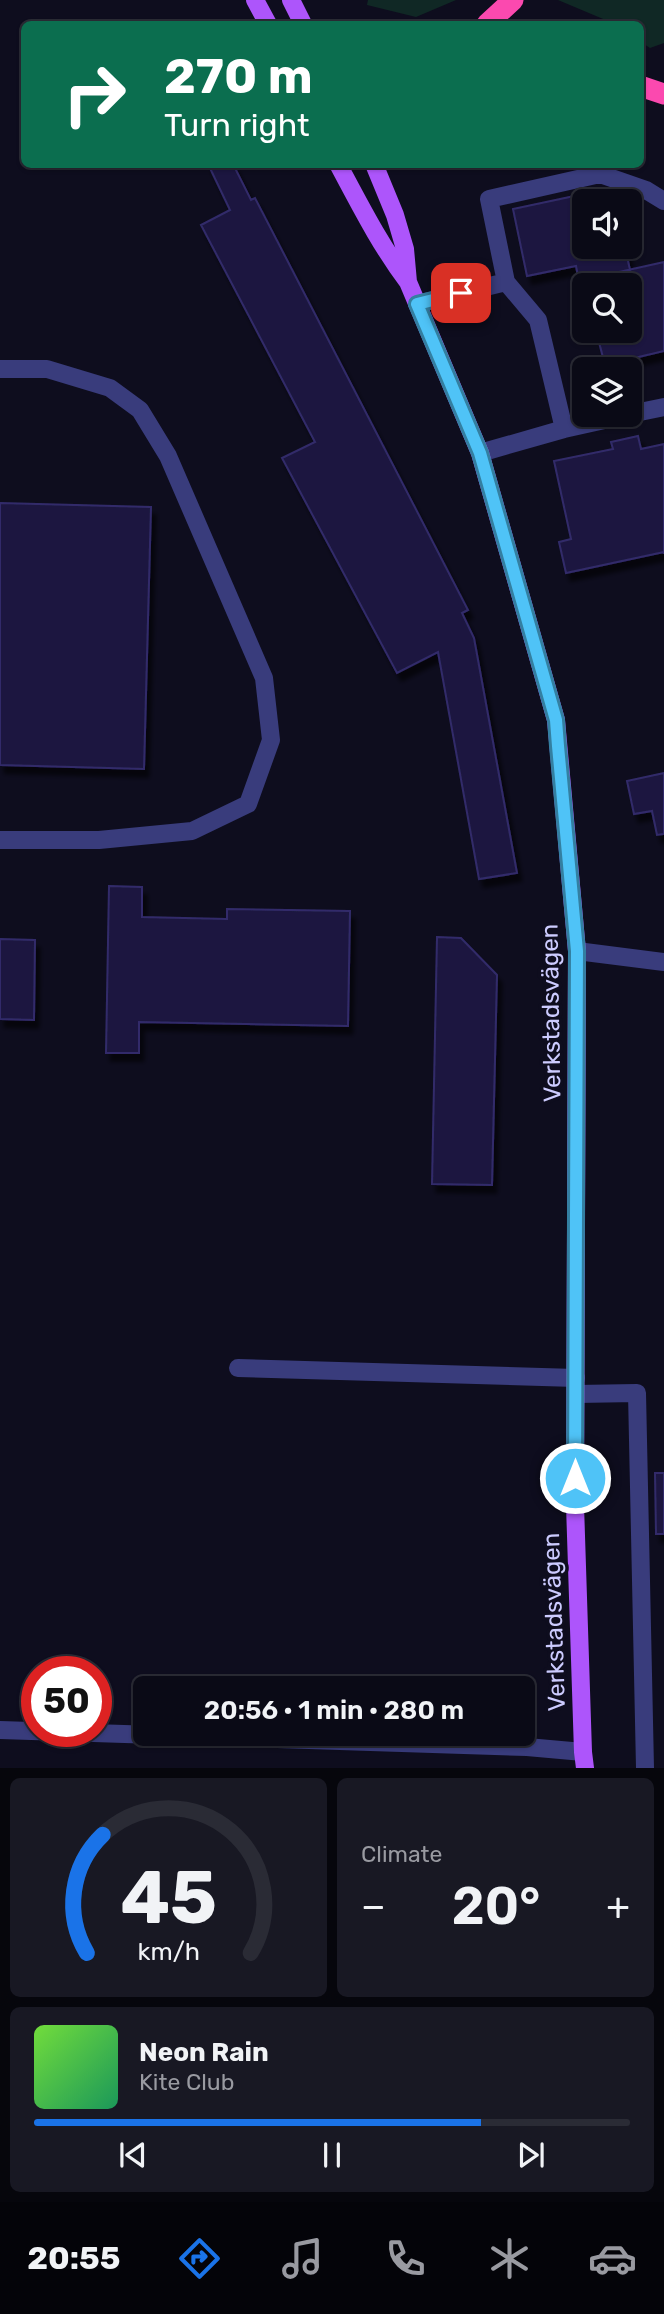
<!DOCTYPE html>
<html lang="en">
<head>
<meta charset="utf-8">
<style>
	:root { --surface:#0a0a16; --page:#181823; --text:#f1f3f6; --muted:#999aa1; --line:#2a2b35; --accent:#1a73e8 }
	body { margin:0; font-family:Rubik,sans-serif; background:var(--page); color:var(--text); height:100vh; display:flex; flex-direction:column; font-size:26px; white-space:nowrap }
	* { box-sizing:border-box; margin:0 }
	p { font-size:23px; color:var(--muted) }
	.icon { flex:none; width:38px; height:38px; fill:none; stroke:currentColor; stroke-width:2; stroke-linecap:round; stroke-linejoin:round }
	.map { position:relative; height:1768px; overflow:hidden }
	.side { display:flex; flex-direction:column; gap:10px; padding:10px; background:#06060c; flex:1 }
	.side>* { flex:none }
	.top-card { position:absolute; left:21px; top:21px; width:623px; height:147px; border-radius:10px; box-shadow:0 2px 5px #0004,0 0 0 2px var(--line); background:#0b6e4f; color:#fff; overflow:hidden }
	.tools { position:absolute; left:572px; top:189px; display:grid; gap:14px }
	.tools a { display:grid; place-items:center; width:70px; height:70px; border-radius:10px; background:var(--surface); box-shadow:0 2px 5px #0004,0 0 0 2px var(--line); font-size:35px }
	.speed { position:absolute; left:21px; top:1656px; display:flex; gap:14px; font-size:35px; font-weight:700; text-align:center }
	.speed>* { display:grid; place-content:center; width:91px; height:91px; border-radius:50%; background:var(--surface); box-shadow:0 2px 5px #0004,0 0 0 2px var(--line); line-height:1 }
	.speed .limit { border:10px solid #d22; background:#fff; color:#111 }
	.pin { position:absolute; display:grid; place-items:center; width:60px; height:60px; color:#fff; margin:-30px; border-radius:14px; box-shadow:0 4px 10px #0006 }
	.me { position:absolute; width:77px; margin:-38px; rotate:0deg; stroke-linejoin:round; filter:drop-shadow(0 0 5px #0008) }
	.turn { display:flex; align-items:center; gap:24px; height:147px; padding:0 28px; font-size:32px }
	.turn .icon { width:91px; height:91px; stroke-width:2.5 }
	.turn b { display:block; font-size:49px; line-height:60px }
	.big { font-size:52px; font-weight:600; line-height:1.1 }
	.side .widget { flex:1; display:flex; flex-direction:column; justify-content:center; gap:10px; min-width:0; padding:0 24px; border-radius:10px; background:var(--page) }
	.side .dial { align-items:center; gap:0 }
	.dial svg { height:182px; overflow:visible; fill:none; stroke:var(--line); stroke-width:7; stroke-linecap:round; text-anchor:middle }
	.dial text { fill:var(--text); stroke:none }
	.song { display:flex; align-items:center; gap:21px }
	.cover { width:84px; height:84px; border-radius:10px; background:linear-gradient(135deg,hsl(100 70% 55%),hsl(150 70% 35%)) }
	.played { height:7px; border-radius:4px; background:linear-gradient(90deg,var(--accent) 75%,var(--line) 75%) }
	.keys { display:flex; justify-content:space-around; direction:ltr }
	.heat { display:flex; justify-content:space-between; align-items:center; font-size:38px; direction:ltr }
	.side .tiles { flex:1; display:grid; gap:10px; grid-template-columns:1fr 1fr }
	.widget:last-child { grid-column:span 2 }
	.trip { position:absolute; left:133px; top:1676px; width:402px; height:70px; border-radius:10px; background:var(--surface); box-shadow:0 2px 5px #0004,0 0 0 2px var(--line); font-weight:600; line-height:70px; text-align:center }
	.tab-bar { display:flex; height:112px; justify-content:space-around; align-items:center; background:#040409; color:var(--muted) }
	.tab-bar .icon { width:49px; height:49px }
	.tab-bar .on { color:var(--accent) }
	.tab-bar b { font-size:32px; color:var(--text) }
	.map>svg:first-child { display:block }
	.green { fill:#102825 }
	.building { fill:#1d193f; stroke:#322c6a; stroke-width:2; filter:url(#shadow) }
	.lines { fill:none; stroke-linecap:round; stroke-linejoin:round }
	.minor { stroke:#393c7c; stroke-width:18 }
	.major { stroke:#ad55fb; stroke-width:18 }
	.highway { stroke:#fb49af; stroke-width:21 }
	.route-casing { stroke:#337fa1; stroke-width:18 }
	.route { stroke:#4fc3f7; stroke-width:12 }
	.labels { text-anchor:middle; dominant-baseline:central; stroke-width:7; stroke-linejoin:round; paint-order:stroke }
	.street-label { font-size:24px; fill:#cccbfe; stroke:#0e0d1e }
</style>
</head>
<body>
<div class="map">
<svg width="664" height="1768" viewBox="0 0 664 1768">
	<defs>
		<filter id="shadow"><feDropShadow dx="4.5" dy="8" stdDeviation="2" flood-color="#0009"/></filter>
	</defs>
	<rect width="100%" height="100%" fill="#0e0d1e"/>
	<path class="green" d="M368,0H456L416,17L367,5Z
		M558,0H664V43L650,48L641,42L640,24H615Z"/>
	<path class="building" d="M208,164H233L251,200L255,198L468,610L462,613L474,638L517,873L479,879L438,652L397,673L282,458L315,442L201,225L230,210Z
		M612,188L615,201H584V247H625L630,270L579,281L576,266L527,276L513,209Z
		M664,262V351L605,365L596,331H630V285L584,286L583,280Z
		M638,436L641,449L664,444V554V552L566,573L559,542L571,539L554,461L613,449L611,442Z
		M0,503L151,507L144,769L0,765Z
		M664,773V834L657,835L652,811L634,814L627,781Z
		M109,886L142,887V917L227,919V909L350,911L348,1026L139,1022V1053H106Z
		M437,937L461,938L497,975L492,1185L432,1184Z
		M0,939L35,940L34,1020L0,1019Z
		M655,1473H664V1534H656Z"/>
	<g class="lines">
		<path class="minor" d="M506,282L489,199L600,174L646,190L664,201
			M417,304L506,282L538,320L564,429L480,453
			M0,369H47L110,388L140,410L168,456L264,678L271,740L248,804L192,831L99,840H0
			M630,414L664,407
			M564,429L627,415
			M577,951L664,962
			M238,1368L576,1378
			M576,1394L637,1393L645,1768
			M0,1730L527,1747L583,1752"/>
		<path class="major" d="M255,0L268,24
			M291,0L303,24
			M338,164C360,205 380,245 408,282
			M374,164L395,215L405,249L408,282L480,453L556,720L577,951L575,1505L583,1752L585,1768"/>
		<path class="highway" d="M487,24L513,0
			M640,86L664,94"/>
	</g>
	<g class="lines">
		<g class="route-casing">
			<path id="route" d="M461,293L417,304L480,453L556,720L558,746L577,951L575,1478"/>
		</g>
		<use href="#route" class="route"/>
	</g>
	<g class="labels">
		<g class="street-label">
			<text transform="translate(551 1013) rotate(-91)">Verkstadsvägen</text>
			<text transform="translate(554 1622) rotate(-92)">Verkstadsvägen</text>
		</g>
	</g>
</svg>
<div class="tools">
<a><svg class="icon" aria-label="sound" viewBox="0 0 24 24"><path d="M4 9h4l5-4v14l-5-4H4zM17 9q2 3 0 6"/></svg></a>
<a><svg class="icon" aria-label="search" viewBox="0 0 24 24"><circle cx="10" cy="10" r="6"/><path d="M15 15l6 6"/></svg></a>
<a><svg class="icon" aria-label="layers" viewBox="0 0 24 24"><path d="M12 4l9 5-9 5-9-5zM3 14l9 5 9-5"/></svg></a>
</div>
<div class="speed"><div class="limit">50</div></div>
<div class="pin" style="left:461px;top:293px;background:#d93025"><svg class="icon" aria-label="arrive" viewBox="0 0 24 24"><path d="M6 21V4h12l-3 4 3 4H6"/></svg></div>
<svg class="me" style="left:575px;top:1478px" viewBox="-20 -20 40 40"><circle r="17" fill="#4fc3f7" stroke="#fff" stroke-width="3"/><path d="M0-11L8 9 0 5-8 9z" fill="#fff"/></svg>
<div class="trip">20:56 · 1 min · 280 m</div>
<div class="top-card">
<div class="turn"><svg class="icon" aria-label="right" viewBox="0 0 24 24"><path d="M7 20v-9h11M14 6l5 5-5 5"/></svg><div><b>270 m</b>Turn right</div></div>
</div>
</div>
<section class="side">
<div class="tiles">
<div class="widget dial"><svg viewBox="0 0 100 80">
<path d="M14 69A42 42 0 1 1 86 69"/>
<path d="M14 69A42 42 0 0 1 21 17" stroke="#1a73e8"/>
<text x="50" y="56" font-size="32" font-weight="700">45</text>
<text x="50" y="72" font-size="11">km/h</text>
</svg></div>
<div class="widget"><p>Climate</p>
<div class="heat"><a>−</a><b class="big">20°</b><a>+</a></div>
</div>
<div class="widget">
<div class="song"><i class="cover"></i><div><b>Neon Rain</b><p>Kite Club</p></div></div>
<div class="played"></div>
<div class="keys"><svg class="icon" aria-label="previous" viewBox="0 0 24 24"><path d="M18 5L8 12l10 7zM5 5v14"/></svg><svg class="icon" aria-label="pause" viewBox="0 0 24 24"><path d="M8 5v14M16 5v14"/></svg><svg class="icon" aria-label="next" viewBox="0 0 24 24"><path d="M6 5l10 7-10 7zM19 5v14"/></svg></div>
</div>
</div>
</section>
<nav class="tab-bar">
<b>20:55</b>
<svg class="icon on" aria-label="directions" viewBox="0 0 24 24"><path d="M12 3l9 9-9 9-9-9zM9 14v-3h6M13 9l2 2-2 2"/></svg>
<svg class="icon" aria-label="music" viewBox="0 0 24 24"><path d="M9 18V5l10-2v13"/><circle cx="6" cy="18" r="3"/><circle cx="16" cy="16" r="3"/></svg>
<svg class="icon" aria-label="phone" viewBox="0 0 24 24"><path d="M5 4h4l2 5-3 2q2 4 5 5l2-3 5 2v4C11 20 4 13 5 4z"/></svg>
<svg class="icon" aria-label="climate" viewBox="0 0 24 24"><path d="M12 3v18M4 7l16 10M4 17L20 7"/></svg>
<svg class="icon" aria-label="car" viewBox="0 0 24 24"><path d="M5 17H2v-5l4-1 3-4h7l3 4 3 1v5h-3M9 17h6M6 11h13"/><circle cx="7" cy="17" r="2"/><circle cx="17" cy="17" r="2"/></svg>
</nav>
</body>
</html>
